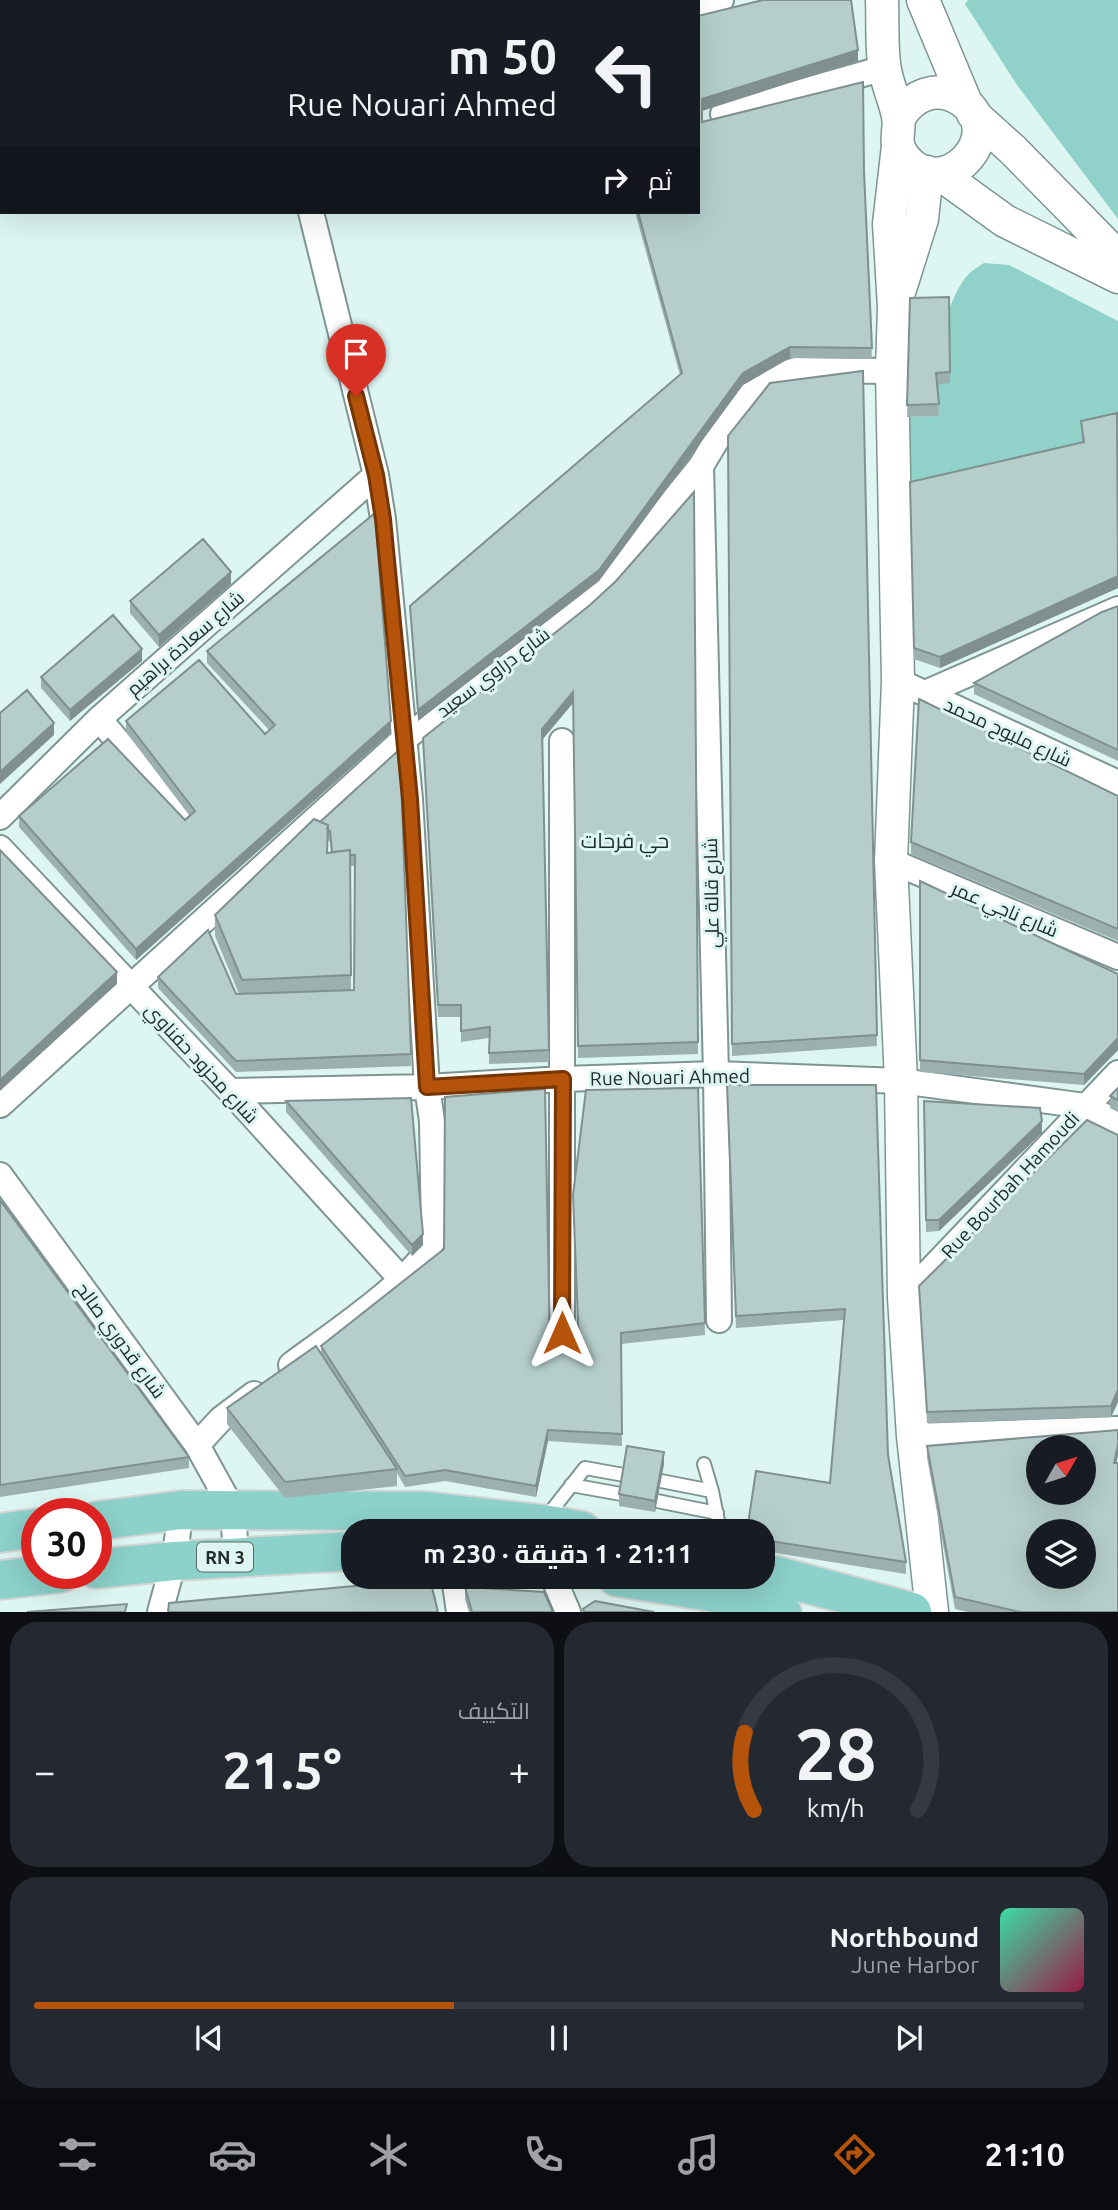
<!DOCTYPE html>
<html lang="ar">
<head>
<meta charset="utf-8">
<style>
	:root { --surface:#171b24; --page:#242831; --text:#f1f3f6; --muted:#9ea1a6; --line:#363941; --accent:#b45309 }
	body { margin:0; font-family:Ubuntu,Cairo,sans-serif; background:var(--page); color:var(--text); direction:rtl; height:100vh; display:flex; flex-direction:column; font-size:26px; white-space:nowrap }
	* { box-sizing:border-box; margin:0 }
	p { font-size:23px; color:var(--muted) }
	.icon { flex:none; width:38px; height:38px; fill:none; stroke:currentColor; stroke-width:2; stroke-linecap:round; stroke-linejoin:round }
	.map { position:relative; height:1612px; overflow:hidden; direction:ltr }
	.side { display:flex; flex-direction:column; gap:10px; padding:10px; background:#0d0f14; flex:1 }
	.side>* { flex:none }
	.banner { position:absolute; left:0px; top:0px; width:700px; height:214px; box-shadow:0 7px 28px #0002; direction:rtl; background:#171b24; color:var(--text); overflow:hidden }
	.needle { width:46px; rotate:51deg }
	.fabs { position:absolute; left:1026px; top:1435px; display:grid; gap:14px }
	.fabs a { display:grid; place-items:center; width:70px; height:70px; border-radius:50%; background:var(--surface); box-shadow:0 7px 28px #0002; font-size:35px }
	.speed { position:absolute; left:21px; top:1498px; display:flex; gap:14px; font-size:35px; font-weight:700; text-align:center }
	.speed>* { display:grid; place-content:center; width:91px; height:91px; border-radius:50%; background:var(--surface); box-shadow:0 7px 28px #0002; line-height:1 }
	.speed .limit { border:10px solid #d22; background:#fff; color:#111 }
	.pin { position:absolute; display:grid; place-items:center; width:60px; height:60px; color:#fff; margin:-72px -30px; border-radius:50% 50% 50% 0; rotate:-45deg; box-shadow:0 0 7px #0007 }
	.pin .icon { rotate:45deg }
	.me { position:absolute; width:77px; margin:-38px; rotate:0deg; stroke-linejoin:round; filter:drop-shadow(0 0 5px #0008) }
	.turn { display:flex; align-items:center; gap:24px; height:147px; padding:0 28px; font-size:32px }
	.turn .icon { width:91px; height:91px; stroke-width:2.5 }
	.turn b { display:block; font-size:49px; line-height:60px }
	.then { display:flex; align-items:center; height:66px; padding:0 28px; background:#0003; gap:14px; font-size:26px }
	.big { font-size:52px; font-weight:700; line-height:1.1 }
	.side .tile { flex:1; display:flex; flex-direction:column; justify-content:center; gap:10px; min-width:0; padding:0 24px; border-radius:28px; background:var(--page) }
	.side .dial { align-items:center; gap:0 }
	.dial svg { height:182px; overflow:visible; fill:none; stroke:var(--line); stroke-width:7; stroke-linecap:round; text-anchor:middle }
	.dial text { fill:var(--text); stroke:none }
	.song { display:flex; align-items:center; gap:21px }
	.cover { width:84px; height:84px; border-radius:10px; background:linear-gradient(135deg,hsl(160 70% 55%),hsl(340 70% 35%)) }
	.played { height:7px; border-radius:4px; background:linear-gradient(90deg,var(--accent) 40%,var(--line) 40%) }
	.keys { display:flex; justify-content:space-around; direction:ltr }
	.heat { display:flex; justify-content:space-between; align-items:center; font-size:38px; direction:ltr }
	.side .tiles { flex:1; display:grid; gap:10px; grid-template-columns:1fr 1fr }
	.tile:last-child { grid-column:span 2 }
	.trip { position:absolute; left:341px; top:1519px; width:434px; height:70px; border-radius:28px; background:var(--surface); box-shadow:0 7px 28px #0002; font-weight:700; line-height:70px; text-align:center; direction:rtl }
	.tabs { display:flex; height:112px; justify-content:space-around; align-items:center; background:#090b0e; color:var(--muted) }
	.tabs .icon { width:49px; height:49px }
	.tabs .current { color:var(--accent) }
	.tabs b { font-size:32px; color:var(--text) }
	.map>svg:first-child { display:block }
	.green { fill:#90d1c9 }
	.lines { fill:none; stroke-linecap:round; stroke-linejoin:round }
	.service-casing { stroke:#7e9592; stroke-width:16 }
	.minor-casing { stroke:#7e9592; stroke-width:28 }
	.tertiary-casing { stroke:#7e9592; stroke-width:35 }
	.primary-casing { stroke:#d3d5d5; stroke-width:42 }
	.service { stroke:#fff; stroke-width:12 }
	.minor { stroke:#fff; stroke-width:24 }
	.tertiary { stroke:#fff; stroke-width:32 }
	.primary { stroke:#8cd1ca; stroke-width:38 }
	.wall { fill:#9cb1af; fill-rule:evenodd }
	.shaded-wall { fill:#7f908e }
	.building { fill:#b5cecb; stroke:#7f908e; stroke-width:2; fill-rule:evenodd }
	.route-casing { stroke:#753606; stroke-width:18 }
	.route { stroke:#b45309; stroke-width:12 }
	.labels { text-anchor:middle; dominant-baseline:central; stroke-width:6; stroke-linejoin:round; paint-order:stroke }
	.shield { fill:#ddf6f2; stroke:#5a6967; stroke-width:2 }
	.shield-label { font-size:18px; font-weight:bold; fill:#222c2b }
	.street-label { font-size:19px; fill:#222c2b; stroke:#ddf6f2 }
	.neighbourhood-label { font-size:21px; fill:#1b302d; stroke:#ddf6f2 }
</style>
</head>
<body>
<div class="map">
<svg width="1118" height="1612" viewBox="0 0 1118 1612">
	<rect width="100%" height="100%" fill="#ddf6f2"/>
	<path class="green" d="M968,0H1118V219L1017,85L965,4Z
		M984,263L1009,265L1118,321V429L1084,454L910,494L907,417L939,416C935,375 940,310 966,277C971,271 978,267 984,263Z"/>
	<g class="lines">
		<g class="service-casing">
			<path id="service" d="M704,1464L712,1491L720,1531
				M661,1481L712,1491
				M571,1485L621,1494
				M657,1501L717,1513
				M545,1519L585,1468L624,1475"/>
		</g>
		<g class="minor-casing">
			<path id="minor" d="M156,0L157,2
				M536,0L537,2
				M698,6L721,0
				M0,69L2,68
				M723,114L884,68
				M0,198L2,197
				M701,466L716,1074L719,1320
				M898,681L1118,783
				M925,693L1118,609
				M99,719L185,820
				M562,741V1333
				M0,817L99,719L376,475
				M0,848L230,1091L402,1280
				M891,861L1118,957
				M230,1091L427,1087L563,1079L716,1074L901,1081L1085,1106L1118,1123
				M0,1105L404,739L552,628L612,576L701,466L731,416L750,394L771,378L796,370L892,371
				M0,1175L197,1445L233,1510L236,1556
				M904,1298L1118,1073
				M291,1365C325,1339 423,1275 434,1237L432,1121L427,1087L410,799L383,519L376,475L311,212
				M913,1436L1118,1429
				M197,1445L221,1419L254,1394
				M454,1577L459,1612
				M553,1577L568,1612
				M160,1612L174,1561L181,1510"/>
		</g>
		<g class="tertiary-casing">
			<path id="tertiary" d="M882,0C883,23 881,48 885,70C888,86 895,101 898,116C901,132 892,141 904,157C943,207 1011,133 961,100C937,84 912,95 899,118
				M923,0L966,103
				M973,114L1013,150L1118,257
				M898,146L889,224L894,307L892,371L898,681L891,861L901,1081L904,1298L913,1436L932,1612
				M940,174L1005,221L1118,277
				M900,289L922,219L927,172"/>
		</g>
		<g class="primary-casing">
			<path id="primary" d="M96,1521L181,1510L425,1511L549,1525L582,1531
				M0,1533L37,1528
				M96,1569L174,1561L354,1551
				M763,1572L912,1612
				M617,1577L711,1592L782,1612
				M0,1580L61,1573"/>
		</g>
		<use href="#service" class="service"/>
		<use href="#minor" class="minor"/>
		<use href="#tertiary" class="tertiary"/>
		<use href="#primary" class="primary"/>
	</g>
	<path class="wall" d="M698,16L858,61L702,110V122L864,172L872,359L790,358L743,385L599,581L418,721L410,606L680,375L635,212H698Z
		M949,297L950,383L937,385L939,416L907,417L910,298Z
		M863,371L877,1046L732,1056L728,436Z
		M1118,418V588L940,668L914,659L910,482L1082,443L1081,421Z
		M694,492L698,1054L578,1058L573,703L542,740L549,1062L489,1064V1038L461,1042V1017H438L423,738L590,605L616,581Z
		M231,584L159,647L130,613V601Z
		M1118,606V761L974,694V683Z
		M207,651L391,732L136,960L19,827V816L185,820L189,815L126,732V721L265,734L269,730L207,663Z
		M142,661L70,721L41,688V677Z
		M400,749L411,1066L236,1072L158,988V977L239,994L215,936V915L320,822ZM328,840L330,842L331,852L327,853ZM350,866H355L354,990H351Z
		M1118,796V941L911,854V842Z
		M920,881L1118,974V1050L1084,1085L920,1072Z
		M876,1085L888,1455L906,1562V1574L763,1551V1531L830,1483L844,1320L736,1328L727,1097Z
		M698,1088L705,1335L621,1344L622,1446L548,1441L536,1497L445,1481L405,1487L397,1473V1486L285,1498L227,1424V1408L321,1354V1346L550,1348L578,1347Z
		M1118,1088V1112L1110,1108V1096Z
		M286,1101L423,1245L412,1256L286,1112Z
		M924,1101L1042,1133L939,1231L926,1232Z
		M1118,1135V1402L1111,1417L927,1423L919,1286Z
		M0,1200L189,1457V1468L0,1497Z
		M1118,1430V1455L1116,1463L1118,1612H968L955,1609L927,1458V1446Z
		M664,1464L655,1512L619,1506V1494Z
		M465,1587L553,1612H469L465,1599Z"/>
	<path class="shaded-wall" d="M604,0H645L639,2H597Z
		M0,45H2V56L0,57Z
		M858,50V61L702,111V99Z
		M0,167H2V178L0,179Z
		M790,347V358L743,385L599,581L418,721V710L743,373Z
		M231,572V584L159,647V635Z
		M1118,576V588L940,668V657Z
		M142,649V661L70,721V710Z
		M573,692V703L542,740V729Z
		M391,721V732L136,960V949Z
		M54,723V735L0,784V772Z
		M117,972V984L0,1091V1080Z
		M1118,1038V1050L1084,1085V1074Z
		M1042,1121V1133L939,1231V1220Z
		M423,1234V1245L412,1256V1245Z
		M1118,1390V1402L1111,1417V1406Z
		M548,1430V1441L536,1497V1486Z
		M1118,1444V1455L1114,1474V1463Z
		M664,1452V1464L655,1512V1501Z"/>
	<path class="building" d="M0,0H138V2H2V45H0Z
		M554,0H604L597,2H554Z
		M763,0H851L858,50L702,99V122L863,82L864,172L872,348L790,347L743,373L599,570L418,710L410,606L682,373L638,212H698V16Z
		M2,70V167H0V71Z
		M949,297L950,372L936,373L939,404L907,405L910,298Z
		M863,371L877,1035L732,1044L728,436L770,383Z
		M1117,413L1118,576L940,657L914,648L910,482L1084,442L1081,421Z
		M694,492L698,1042L578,1046L573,692L542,729L549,1050L489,1053L490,1027L461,1031V1005H438L423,738L590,605L616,581Z
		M375,513L391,721L136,949L19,816L108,739L185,820L195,811L126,721L199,660L265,734L275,725L207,651Z
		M203,539L231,572L159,635L130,601Z
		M1118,606V750L974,683L1102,612Z
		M113,615L142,649L70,710L41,677Z
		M27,690L54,723L0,772V713Z
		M919,699L1118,796V929L911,842Z
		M400,749L411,1054L236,1061L158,977L208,930L236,994L354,990L355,855H350V850L332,852L330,831L327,829L328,825L320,822Z
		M314,819L328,825L327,853L350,850L351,975L242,980L215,915Z
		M0,850L117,972L0,1080Z
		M920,881L1118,974V1038L1084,1074L920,1060Z
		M727,1085H876L888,1455L906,1562L763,1540V1531H747L756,1471L830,1483L845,1309L736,1316Z
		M698,1088L705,1323L621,1333L622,1434L548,1430L536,1486L445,1470L405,1476L321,1346L444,1249L445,1097L545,1089L550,1348L579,1347L573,1195L586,1090Z
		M1118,1088V1100L1110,1096Z
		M411,1098L423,1234L412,1245L286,1101Z
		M924,1101L1040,1108L1042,1121L939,1220H926Z
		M1087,1120L1118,1135V1390L1111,1406L927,1412L919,1286Z
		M0,1200L189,1457L0,1485Z
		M316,1346L397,1469L285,1482L227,1408Z
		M1118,1430V1444L1114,1463H1118V1612H1020L955,1597L927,1446ZM1038,1447H1083V1493H1038ZM1038,1531H1083V1577H1038Z
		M627,1446L664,1452L655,1501L619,1494Z
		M430,1579L438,1612H168L169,1603Z
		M465,1587L544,1592L553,1612H472Z
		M595,1601L654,1612H584L583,1609Z
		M127,1604L125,1612H27Z"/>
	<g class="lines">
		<g class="route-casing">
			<path id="route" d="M356,396L376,475L383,519L410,799L427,1087L563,1079L562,1333"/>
		</g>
		<use href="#route" class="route"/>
	</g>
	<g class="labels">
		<rect class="shield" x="197" y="1542.5" width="56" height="29" rx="5"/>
		<g class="shield-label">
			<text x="225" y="1557">RN 3</text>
		</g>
		<g class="street-label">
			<text transform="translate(185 643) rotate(-41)">شارع سعادة براهيم</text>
			<text transform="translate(493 672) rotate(-37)">شارع دراوي سعيد</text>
			<text transform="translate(1008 732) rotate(25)">شارع مليوح محمد</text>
			<text transform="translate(711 893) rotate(-91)">شارع قالة علي</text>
			<text transform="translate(1005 909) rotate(23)">شارع ناجي عمر</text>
			<text transform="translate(202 1063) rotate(47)">شارع محزود حفناوي</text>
			<text transform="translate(670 1077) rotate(-1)">Rue Nouari Ahmed</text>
			<text transform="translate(1010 1185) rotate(-47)">Rue Bourbah Hamoudi</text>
			<text transform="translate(121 1340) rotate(54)">شارع قدوري صالح</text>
		</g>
		<g class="neighbourhood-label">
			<text x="625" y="840">حي فرحات</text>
		</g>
	</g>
</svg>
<div class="fabs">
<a><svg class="needle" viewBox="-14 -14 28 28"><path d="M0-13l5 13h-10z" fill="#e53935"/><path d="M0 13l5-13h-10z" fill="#9ea1a6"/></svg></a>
<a><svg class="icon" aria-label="layers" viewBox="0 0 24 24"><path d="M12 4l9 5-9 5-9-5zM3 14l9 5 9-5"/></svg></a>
</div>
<div class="speed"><div class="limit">30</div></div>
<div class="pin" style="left:356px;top:396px;background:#d93025"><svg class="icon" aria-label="arrive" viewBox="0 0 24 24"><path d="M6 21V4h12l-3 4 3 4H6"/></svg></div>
<svg class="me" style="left:562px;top:1333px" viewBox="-20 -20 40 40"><path d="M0-17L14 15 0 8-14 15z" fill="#b45309" stroke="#fff" stroke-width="4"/></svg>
<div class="trip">21:11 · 1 دقيقة · 230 m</div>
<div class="banner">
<div class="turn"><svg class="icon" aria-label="left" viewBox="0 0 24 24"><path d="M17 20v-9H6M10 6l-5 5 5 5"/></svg><div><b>50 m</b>Rue Nouari Ahmed</div></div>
<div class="then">ثم<svg class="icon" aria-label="right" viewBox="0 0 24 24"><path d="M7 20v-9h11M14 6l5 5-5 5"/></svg></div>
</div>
</div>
<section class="side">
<div class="tiles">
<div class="tile dial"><svg viewBox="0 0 100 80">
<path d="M14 69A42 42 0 1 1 86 69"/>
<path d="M14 69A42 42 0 0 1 10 35" stroke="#b45309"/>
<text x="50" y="56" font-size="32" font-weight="700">28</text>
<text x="50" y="72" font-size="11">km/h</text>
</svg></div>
<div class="tile"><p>التكييف</p>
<div class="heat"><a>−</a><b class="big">21.5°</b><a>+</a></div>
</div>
<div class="tile">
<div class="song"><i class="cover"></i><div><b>Northbound</b><p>June Harbor</p></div></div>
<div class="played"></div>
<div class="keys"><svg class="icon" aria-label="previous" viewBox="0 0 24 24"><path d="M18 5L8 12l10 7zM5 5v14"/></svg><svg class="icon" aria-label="pause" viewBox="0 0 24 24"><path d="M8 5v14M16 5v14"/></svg><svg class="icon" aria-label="next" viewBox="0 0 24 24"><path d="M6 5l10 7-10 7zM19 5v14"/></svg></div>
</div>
</div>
</section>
<nav class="tabs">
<b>21:10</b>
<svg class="icon current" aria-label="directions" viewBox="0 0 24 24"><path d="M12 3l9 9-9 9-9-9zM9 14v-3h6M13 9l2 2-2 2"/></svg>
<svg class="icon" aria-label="music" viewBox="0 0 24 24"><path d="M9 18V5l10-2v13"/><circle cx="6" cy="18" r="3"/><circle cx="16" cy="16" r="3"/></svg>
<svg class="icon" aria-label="phone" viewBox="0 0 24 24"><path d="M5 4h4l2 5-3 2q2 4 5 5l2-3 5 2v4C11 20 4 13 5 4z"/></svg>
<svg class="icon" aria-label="climate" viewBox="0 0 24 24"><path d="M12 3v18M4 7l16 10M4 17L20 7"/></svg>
<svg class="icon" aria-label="car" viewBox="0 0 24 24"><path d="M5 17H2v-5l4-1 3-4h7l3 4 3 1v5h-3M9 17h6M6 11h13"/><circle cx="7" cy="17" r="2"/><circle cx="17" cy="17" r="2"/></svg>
<svg class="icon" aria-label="filters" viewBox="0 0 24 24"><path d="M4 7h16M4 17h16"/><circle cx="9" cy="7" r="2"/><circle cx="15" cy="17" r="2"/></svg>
</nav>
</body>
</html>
